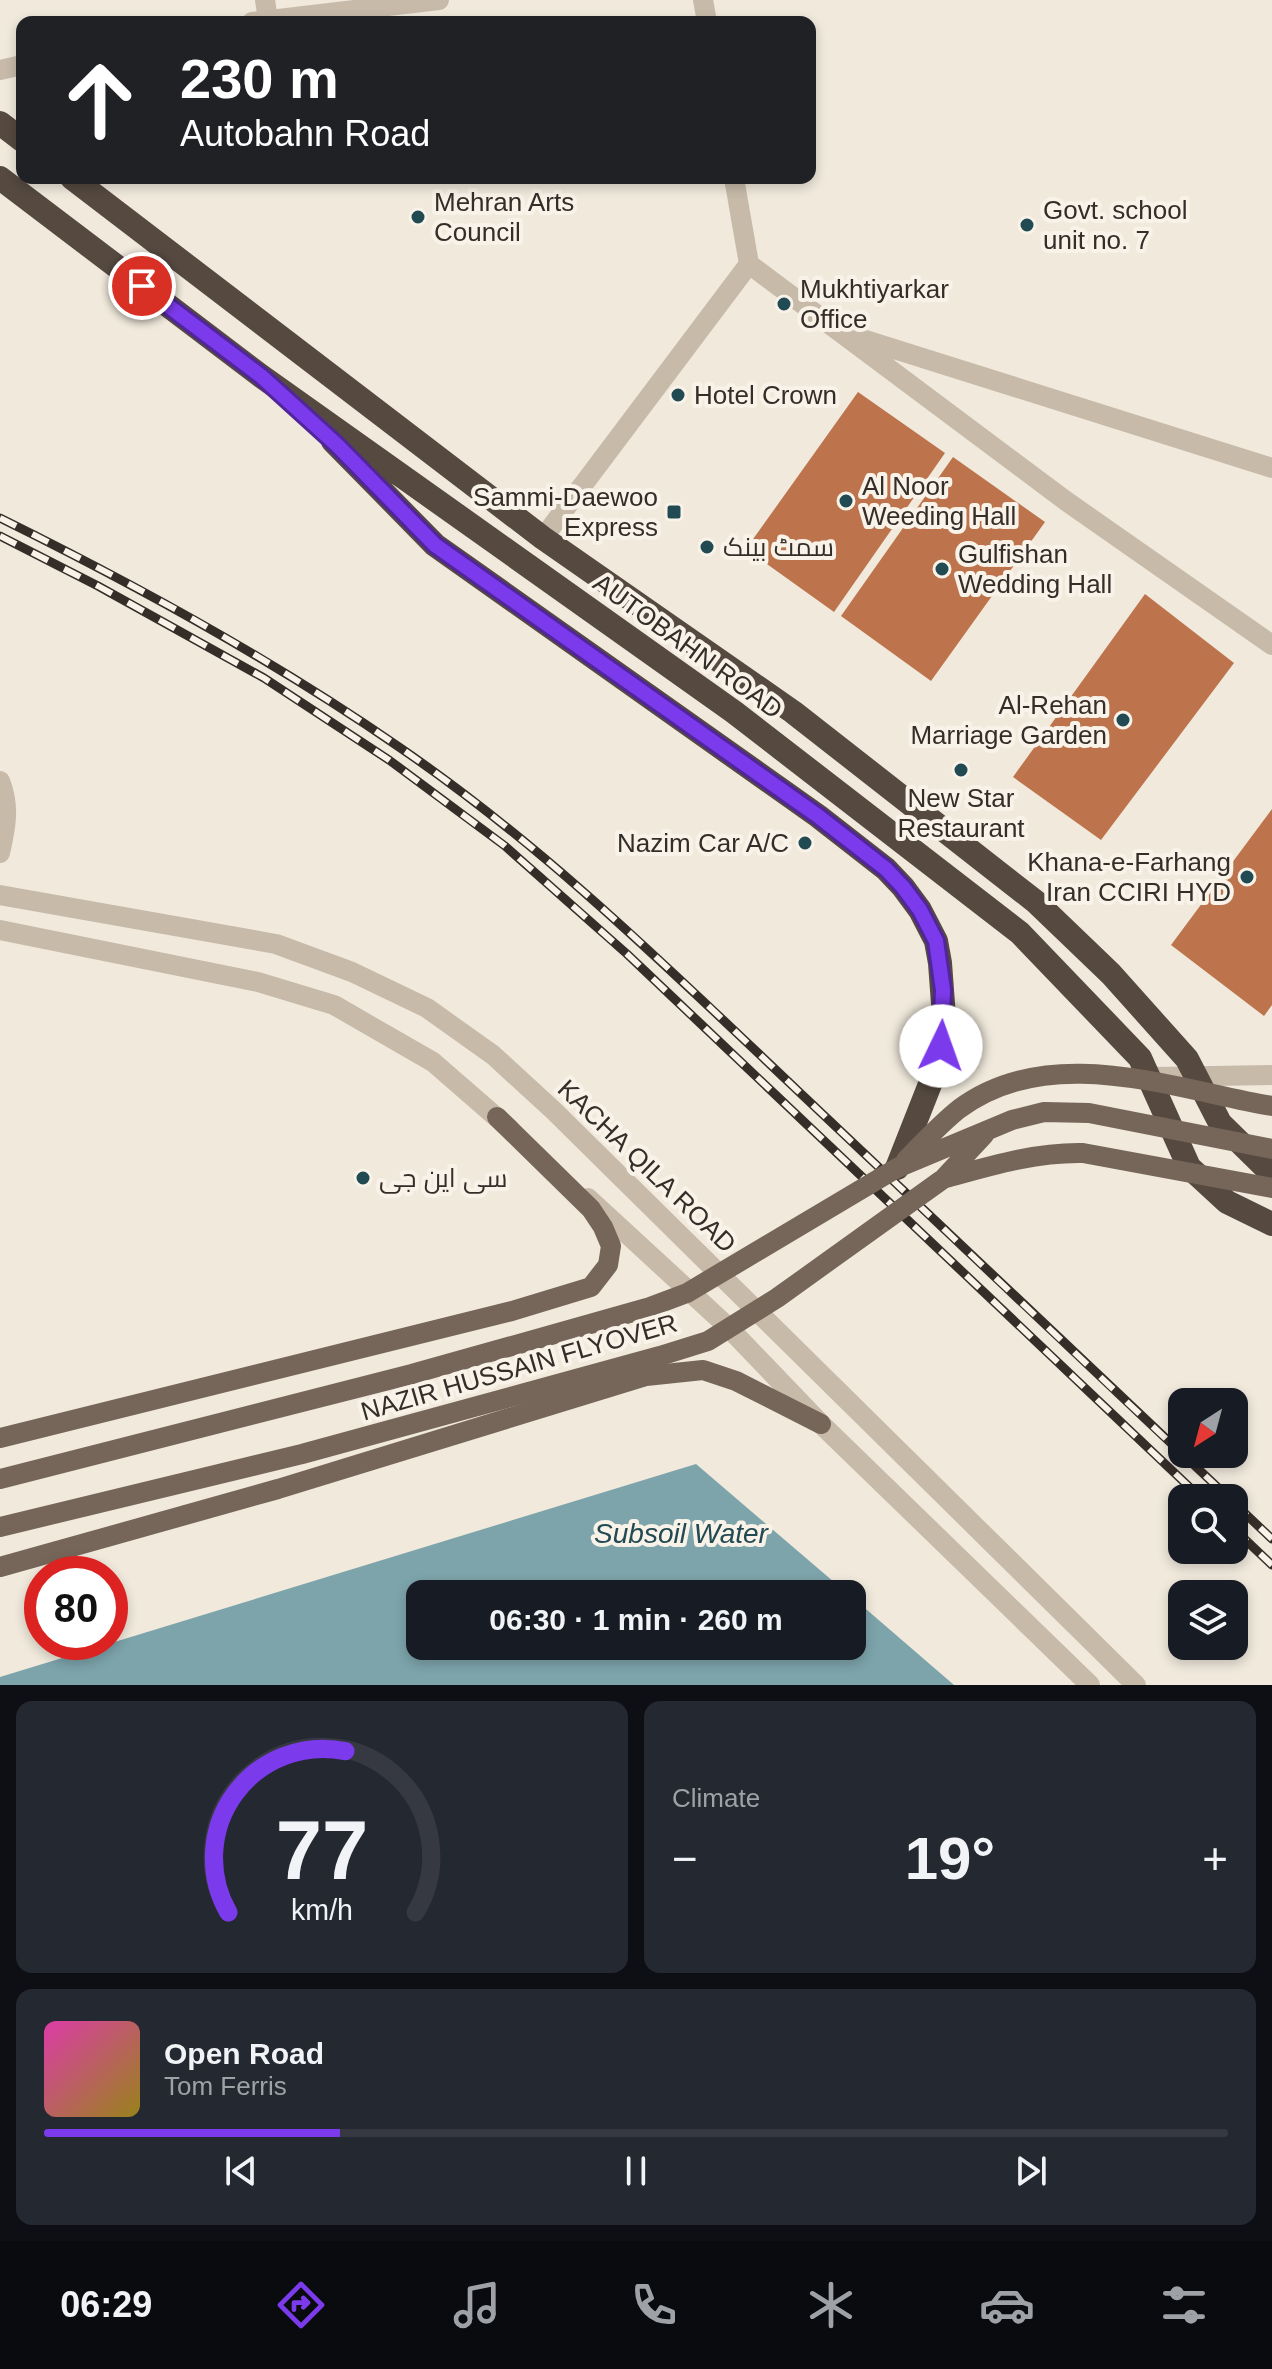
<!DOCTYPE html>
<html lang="en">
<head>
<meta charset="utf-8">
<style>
	:root { --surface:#171b24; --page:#242831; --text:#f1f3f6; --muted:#9ea1a6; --line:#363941; --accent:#7c3aed }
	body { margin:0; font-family:Arial,Cairo,sans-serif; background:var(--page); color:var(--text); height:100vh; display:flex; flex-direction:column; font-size:30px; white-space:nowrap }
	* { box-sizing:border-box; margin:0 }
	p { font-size:26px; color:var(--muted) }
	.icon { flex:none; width:44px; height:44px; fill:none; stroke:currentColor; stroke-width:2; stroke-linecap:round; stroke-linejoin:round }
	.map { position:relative; height:1685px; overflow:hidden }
	.details { display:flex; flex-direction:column; gap:16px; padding:16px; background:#0d0f14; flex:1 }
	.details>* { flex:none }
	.top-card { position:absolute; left:16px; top:16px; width:800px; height:168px; border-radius:16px; box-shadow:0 4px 12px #0003; background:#202124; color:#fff; overflow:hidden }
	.needle { width:52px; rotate:216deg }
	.tools { position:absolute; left:1168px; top:1388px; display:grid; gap:16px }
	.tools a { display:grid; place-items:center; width:80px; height:80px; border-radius:16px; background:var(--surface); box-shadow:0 4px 12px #0003; font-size:40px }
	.speed { position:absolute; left:24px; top:1556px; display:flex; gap:16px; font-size:40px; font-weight:700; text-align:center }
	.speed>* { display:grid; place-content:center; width:104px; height:104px; border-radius:50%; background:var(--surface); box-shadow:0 4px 12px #0003; line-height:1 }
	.speed .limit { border:12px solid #d22; background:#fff; color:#111 }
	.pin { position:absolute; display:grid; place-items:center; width:68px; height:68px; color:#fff; margin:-34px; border:4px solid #fff; border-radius:50%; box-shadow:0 2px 8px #0007 }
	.me { position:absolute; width:88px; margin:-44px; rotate:3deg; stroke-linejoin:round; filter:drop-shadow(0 0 6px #0008) }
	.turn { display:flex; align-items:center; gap:28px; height:168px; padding:0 32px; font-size:36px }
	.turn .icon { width:104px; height:104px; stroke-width:2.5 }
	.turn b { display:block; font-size:56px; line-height:68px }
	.big { font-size:60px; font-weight:600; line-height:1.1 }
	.details .widget { flex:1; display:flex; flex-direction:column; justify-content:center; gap:12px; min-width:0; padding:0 28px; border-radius:16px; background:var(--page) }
	.details .dial { align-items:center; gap:0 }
	.dial svg { height:208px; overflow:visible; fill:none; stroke:var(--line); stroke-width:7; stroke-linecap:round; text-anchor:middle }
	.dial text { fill:var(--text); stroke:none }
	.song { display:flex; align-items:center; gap:24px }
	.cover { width:96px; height:96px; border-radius:12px; background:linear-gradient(135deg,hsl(320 70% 55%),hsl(50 70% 35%)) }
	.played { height:8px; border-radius:4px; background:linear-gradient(90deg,var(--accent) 25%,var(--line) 25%) }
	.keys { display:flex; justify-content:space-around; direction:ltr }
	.heat { display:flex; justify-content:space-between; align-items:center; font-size:44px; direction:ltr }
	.details .tiles { flex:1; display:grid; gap:16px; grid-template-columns:1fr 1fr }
	.widget:last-child { grid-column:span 2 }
	.trip { position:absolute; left:406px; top:1580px; width:460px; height:80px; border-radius:16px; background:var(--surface); box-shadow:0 4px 12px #0003; font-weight:600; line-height:80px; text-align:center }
	.tab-bar { display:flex; height:128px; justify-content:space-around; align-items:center; background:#090b0e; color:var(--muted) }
	.tab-bar .icon { width:56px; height:56px }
	.tab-bar .selected { color:var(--accent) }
	.tab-bar b { font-size:36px; color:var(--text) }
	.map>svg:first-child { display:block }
	.water { fill:#7da4ab }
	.building { fill:#bd744c }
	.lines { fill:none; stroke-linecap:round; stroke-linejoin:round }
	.minor { stroke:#c7baa9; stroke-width:20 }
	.major { stroke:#76665a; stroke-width:20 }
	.highway { stroke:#554940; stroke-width:24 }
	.rail-casing { stroke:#352d28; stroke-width:9 }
	.rail { stroke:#f8f2e8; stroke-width:6; stroke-dasharray:18; stroke-linecap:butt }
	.major-bridge { stroke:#76665a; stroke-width:20 }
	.route-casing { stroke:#51269a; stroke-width:20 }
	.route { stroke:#7c3aed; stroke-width:14 }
	.poi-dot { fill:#214a53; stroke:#f8f2e8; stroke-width:3 }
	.labels { text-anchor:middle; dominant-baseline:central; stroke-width:8; stroke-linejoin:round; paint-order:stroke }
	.poi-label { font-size:26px; fill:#352d28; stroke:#f8f2e8; text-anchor:start }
	.street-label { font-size:26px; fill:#352d28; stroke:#f8f2e8 }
	.water-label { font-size:28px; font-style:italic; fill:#214a53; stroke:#f8f2e8 }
</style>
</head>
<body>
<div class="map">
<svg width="1272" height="1685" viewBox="0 0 1272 1685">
	<rect width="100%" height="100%" fill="#f0e9dc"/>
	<path class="water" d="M696,1464L848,1594H420V1646H852V1597L954,1685H0V1677Z"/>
	<path class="building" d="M858,392L945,453L834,612L746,549Z
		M953,457L1045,522L931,681L841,616Z
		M1145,594L1234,663L1101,840L1013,777Z
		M1272,809V1005L1264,1016L1171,945Z"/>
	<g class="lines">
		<path class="minor" d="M265,0L268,20
			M703,0L707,22
			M252,22L439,0
			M0,70L22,65
			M749,264L1066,501L1272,645
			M856,337L1272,468
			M543,538L749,264L734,178
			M0,781C10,806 6,827 0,853
			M0,895L276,944L352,972L427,1008L493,1055L553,1110L1136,1685
			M0,930L258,982L334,1005L433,1062L510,1129
			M1153,1077L1272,1075
			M588,1198L727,1326L821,1424L1090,1685"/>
		<path class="major" d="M0,1438L512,1311L591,1287L608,1265L611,1246L603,1227L591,1209L497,1117
			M0,1567L278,1489L646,1376L703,1370L736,1381L821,1424"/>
		<path class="highway" d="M0,123L22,140
			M0,178L261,376L734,712L1020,933L1140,1058L1189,1167L1227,1202L1272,1224
			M72,178L543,538L793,712L1036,902L1111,974L1187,1059L1220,1123L1272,1174
			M333,441L435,545L818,816L886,869L903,887L920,910L936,941L940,963L944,1017L941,1046L936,1069L897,1168"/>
		<g class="rail-casing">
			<path id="rail" d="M0,518C138,586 273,660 399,747C544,846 669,969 796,1089C940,1225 1084,1362 1229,1498
				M0,536L98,586L264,678L389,760L505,846L627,954L1201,1498
				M1234,1503L1272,1539
				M1234,1529L1272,1565"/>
		</g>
		<use href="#rail" class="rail"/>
		<path class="major-bridge" d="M906,1160C923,1143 940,1124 959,1109C1050,1041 1173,1089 1272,1106
			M943,1179C990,1166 1035,1152 1083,1153L1272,1188
			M0,1479L412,1374L647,1308L687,1293L897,1168L1012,1120L1044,1112L1089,1113L1272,1149
			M0,1527L302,1454L660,1356L708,1341L777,1298L943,1179L984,1135"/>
	</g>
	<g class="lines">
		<g class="route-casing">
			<path id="route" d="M142,286L261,376L337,445L435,545L818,816L886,869L903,887L920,910L936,941L943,990L941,1046"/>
		</g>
		<use href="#route" class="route"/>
	</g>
	<g class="poi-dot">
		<circle cx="418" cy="217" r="8"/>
		<circle cx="1027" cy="225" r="8"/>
		<circle cx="784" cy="304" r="8"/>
		<circle cx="678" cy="395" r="8"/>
		<circle cx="846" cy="501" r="8"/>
		<rect x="666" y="504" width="16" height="16" rx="4"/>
		<circle cx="707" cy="547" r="8"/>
		<circle cx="942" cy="569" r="8"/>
		<circle cx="1123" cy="720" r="8"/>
		<circle cx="961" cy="770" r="8"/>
		<circle cx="805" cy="843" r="8"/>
		<circle cx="1247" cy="877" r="8"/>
		<circle cx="363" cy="1178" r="8"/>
	</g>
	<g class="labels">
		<g class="poi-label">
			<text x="434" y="202">Mehran Arts<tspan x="434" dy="30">Council</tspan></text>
			<text x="1043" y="210">Govt. school<tspan x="1043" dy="30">unit no. 7</tspan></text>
			<text x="800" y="289">Mukhtiyarkar<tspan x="800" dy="30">Office</tspan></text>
			<text x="694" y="395">Hotel Crown</text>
			<text x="862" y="486">Al Noor<tspan x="862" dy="30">Weeding Hall</tspan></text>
			<text x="658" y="497" text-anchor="end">Sammi-Daewoo<tspan x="658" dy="30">Express</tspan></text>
			<text x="723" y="547">سمٹ بینک</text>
			<text x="958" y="554">Gulfishan<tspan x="958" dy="30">Wedding Hall</tspan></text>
			<text x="1107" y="705" text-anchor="end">Al-Rehan<tspan x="1107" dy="30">Marriage Garden</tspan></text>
			<text x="961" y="798" text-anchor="middle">New Star<tspan x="961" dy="30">Restaurant</tspan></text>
			<text x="789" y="843" text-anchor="end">Nazim Car A/C</text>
			<text x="1231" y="862" text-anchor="end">Khana-e-Farhang<tspan x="1231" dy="30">Iran CCIRI HYD</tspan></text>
			<text x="379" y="1178">سی این جی</text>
		</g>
		<g class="street-label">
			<text transform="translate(688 646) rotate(36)">AUTOBAHN ROAD</text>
			<text transform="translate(647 1166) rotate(44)">KACHA QILA ROAD</text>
			<text transform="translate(519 1367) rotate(-16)">NAZIR HUSSAIN FLYOVER</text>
		</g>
		<g class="water-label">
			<text x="681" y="1533">Subsoil Water</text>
		</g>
	</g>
</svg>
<div class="tools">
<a><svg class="needle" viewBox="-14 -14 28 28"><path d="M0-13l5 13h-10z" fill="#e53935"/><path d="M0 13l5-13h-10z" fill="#9ea1a6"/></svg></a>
<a><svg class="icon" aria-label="search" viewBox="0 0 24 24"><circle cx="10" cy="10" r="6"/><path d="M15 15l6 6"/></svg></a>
<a><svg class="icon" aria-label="layers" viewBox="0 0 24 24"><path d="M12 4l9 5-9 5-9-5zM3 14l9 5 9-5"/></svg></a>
</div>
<div class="speed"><div class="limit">80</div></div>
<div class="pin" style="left:142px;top:286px;background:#d93025"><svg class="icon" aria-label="arrive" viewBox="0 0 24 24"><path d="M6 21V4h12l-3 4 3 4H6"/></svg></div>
<svg class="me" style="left:941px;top:1046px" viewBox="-20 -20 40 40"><circle r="19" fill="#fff"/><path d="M0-13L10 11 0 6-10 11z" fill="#7c3aed"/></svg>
<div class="trip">06:30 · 1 min · 260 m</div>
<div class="top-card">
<div class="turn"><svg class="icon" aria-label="ahead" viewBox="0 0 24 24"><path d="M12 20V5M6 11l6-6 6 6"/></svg><div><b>230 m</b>Autobahn Road</div></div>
</div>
</div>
<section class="details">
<div class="tiles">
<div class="widget dial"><svg viewBox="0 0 100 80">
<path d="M14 69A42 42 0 1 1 86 69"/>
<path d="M14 69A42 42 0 0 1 59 7" stroke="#7c3aed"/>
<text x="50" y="56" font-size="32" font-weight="700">77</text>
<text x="50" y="72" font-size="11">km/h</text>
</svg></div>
<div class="widget"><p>Climate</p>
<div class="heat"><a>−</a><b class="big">19°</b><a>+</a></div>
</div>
<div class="widget">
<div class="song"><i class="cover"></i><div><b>Open Road</b><p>Tom Ferris</p></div></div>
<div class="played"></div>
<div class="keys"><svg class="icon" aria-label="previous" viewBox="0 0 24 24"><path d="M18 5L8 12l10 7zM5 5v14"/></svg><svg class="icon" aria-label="pause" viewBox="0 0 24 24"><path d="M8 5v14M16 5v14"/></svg><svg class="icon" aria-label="next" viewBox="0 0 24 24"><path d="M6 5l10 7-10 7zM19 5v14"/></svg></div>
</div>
</div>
</section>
<nav class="tab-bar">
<b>06:29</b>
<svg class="icon selected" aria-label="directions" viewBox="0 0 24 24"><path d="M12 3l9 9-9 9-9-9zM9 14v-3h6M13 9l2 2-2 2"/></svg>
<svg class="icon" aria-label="music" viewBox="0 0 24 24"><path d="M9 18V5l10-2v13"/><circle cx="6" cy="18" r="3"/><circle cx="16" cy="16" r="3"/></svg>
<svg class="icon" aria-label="phone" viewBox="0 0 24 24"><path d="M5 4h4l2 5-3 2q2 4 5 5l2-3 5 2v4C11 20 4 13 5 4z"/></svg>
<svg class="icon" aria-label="climate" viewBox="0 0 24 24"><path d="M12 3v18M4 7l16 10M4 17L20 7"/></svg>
<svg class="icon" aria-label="car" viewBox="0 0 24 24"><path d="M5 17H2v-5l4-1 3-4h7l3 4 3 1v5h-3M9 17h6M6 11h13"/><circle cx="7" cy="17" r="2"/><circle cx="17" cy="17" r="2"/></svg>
<svg class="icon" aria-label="filters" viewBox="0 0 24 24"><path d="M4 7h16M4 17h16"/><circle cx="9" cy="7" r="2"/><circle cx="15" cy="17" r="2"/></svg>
</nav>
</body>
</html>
